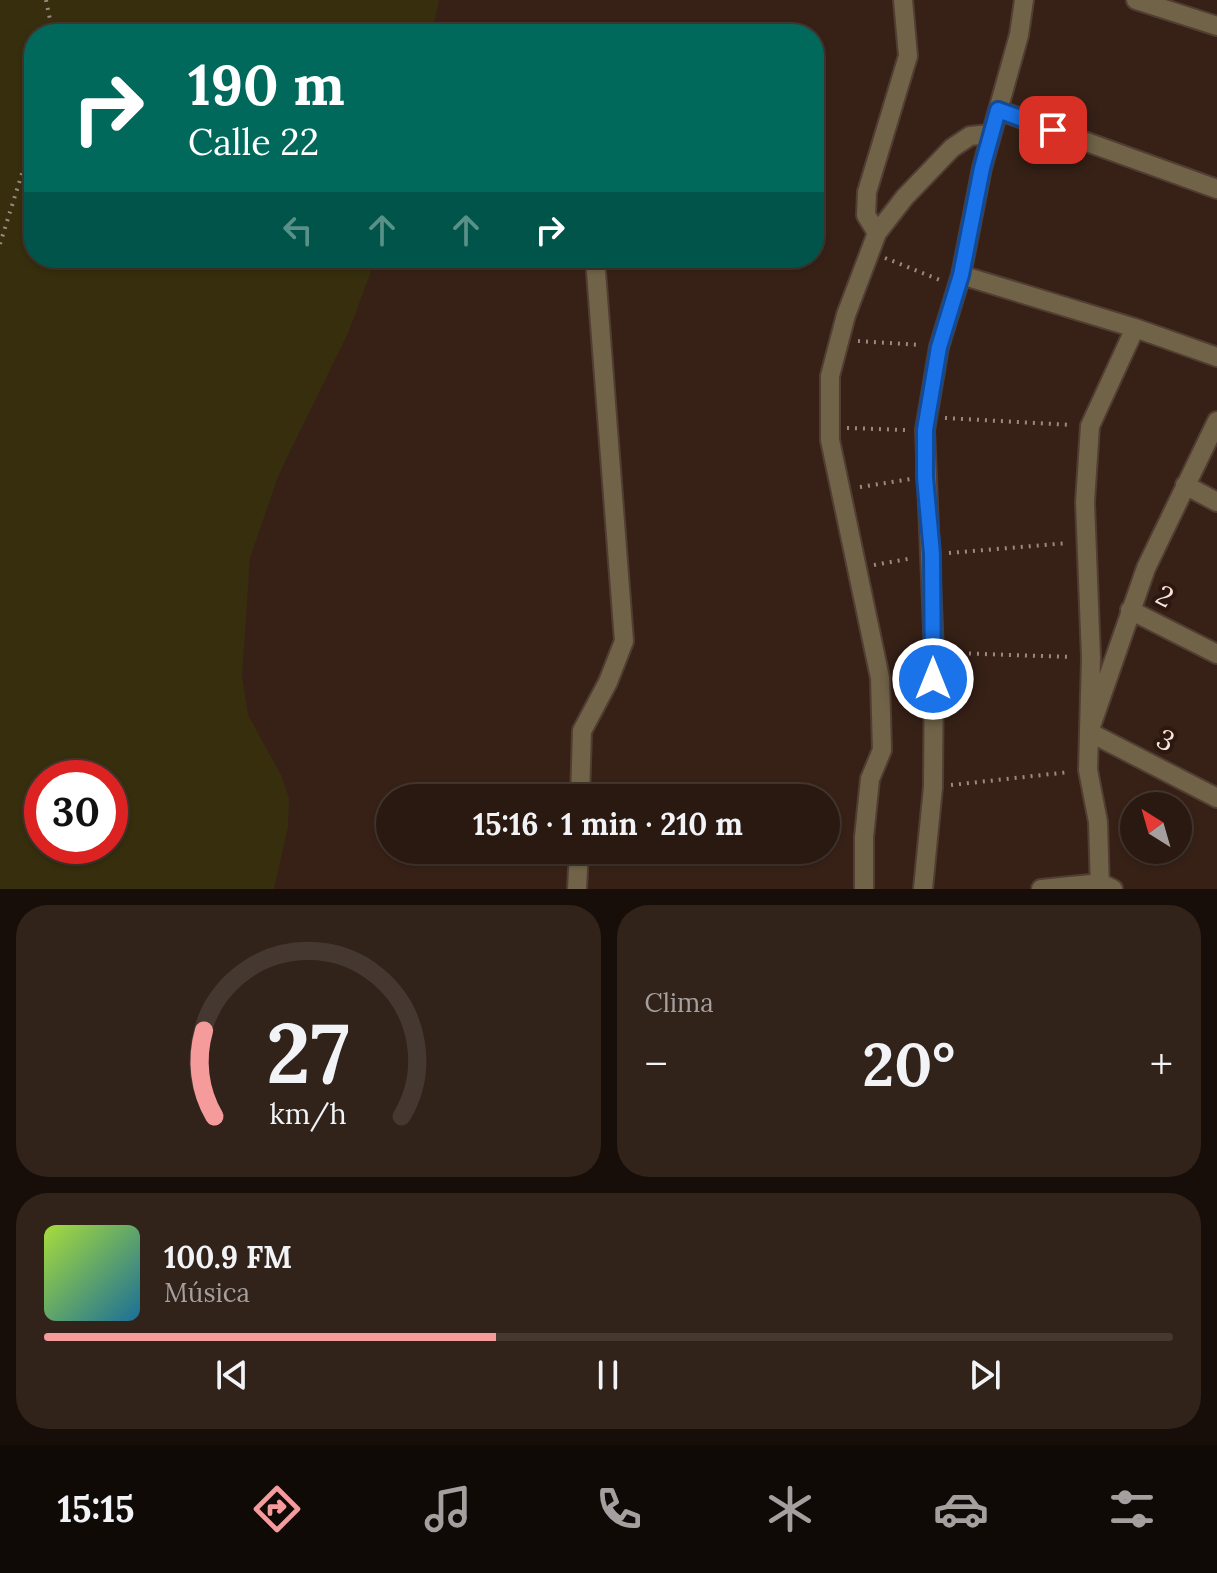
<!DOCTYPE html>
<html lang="es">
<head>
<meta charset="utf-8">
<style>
	:root { --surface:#291911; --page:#31221a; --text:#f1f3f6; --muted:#a5a09f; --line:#453831; --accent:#f59b9c }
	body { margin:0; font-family:Lora,serif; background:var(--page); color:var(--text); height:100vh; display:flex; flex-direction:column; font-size:30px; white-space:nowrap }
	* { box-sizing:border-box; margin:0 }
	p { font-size:26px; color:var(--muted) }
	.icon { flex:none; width:44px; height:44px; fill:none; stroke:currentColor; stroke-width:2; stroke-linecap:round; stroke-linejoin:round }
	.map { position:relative; height:889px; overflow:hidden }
	.details { display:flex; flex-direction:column; gap:16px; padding:16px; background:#170e09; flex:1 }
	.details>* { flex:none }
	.guide { position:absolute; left:24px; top:24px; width:800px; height:244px; border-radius:32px; box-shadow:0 2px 6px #0004,0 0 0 2px var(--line); background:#00695c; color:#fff; overflow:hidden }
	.needle { width:52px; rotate:323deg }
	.controls { position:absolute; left:1120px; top:792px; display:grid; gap:16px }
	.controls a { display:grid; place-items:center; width:72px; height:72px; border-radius:50%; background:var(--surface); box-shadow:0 2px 6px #0004,0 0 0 2px var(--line); font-size:40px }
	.speed { position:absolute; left:24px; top:760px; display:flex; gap:16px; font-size:40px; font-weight:700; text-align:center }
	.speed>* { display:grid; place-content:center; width:104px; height:104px; border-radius:50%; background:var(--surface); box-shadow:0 2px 6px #0004,0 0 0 2px var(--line); line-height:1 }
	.speed .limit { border:12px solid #d22; background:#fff; color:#111 }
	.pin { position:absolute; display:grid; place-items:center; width:68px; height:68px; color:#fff; margin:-34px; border-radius:16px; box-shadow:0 4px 12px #0006 }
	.me { position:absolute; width:88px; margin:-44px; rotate:0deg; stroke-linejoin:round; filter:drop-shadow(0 0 6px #0008) }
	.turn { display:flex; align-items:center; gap:28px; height:168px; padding:0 32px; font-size:36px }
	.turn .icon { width:104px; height:104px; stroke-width:2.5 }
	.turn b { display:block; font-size:56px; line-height:68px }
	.lanes { display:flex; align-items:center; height:76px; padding:0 32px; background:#0003; justify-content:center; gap:40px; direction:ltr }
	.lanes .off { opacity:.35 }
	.big { font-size:60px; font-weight:800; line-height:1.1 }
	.details .card { flex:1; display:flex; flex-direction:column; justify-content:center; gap:12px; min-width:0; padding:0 28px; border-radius:32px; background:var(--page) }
	.details .dial { align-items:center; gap:0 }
	.dial svg { height:208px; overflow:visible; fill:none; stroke:var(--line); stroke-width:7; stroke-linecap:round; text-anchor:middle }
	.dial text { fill:var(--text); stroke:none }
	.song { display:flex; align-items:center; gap:24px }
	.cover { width:96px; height:96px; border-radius:12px; background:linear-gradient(135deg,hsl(80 70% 55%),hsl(200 70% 35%)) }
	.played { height:8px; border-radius:4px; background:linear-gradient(90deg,var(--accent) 40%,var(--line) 40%) }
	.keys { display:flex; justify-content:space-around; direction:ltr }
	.heat { display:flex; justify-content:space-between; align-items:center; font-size:44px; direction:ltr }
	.details .tiles { flex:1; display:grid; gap:16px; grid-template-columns:1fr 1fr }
	.card:last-child { grid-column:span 2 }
	.trip { position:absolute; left:376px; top:784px; width:464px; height:80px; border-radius:40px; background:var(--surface); box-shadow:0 2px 6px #0004,0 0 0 2px var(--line); font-weight:800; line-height:80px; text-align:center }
	.tab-bar { display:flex; height:128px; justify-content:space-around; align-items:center; background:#100a07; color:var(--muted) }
	.tab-bar .icon { width:56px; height:56px }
	.tab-bar .selected { color:var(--accent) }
	.tab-bar b { font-size:36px; color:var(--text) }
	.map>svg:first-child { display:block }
	.sand { fill:#362e0d; fill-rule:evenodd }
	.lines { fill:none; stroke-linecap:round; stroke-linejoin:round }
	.street-casing { stroke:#523d33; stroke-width:22 }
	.path { stroke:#9b8880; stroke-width:4; stroke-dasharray:2 6; stroke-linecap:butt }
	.street { stroke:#706348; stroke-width:18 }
	.route-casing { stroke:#114b97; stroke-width:20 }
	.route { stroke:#1a73e8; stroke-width:14 }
	.labels { text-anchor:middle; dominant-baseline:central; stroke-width:8; stroke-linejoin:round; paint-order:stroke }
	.street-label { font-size:28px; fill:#f6e6e0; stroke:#2d170e }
</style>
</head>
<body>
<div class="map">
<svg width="1217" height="889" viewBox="0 0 1217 889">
	<rect width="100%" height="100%" fill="#372117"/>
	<path class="sand" d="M0,0H439L432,34H34V258H376L349,331L279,474L250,558L242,676L248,715L281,775L289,798L288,827L274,889H0ZM42,778H110V846H42Z"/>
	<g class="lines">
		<g class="street-casing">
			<path id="street" d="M1136,0L1217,26
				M998,110L1217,189
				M877,233L866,215L867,192L908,56L903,0
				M961,275L1135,328L1217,357
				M1135,328L1090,426L1085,502L1091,658L1089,732L1217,798
				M1185,485L1217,502
				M1130,610L1217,654
				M580,798L582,731L608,682L624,641L595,258
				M577,889L579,850
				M864,889V837L870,779L882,750L880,678L830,440V376L846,315L877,233L905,197L952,148L970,136L991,134
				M923,889L933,787L934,653L925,430L939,347L961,275L982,168L1019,35L1024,0
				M1041,889L1101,883L1113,889
				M1100,889L1098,822L1088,770L1089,732L1146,568L1217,421"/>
		</g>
		<path class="path" d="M46,0L53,34
			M0,244L34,135
			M885,258L940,280
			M858,341L921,345
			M945,418L1072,425
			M847,428L906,430
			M860,487L911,479
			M949,553L1068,543
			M874,565L913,558
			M953,653L1072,657
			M951,785L1070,772"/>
		<use href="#street" class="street"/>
	</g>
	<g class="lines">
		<g class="route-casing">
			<path id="route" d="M933,679L932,554L925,477V430L939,347L961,275L982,168L998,110L1053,130"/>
		</g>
		<use href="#route" class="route"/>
	</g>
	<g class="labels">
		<g class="street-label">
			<text transform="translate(1165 596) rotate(27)">2</text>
			<text transform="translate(1166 740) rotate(27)">3</text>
		</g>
	</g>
</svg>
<div class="controls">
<a><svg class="needle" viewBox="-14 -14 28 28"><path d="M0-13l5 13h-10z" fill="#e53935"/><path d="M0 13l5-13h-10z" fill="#a5a09f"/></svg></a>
</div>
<div class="speed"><div class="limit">30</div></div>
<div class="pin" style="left:1053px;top:130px;background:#d93025"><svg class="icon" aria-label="arrive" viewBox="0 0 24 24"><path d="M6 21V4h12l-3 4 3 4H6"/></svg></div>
<svg class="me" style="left:933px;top:679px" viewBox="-20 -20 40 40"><circle r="17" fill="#1a73e8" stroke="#fff" stroke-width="3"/><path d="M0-11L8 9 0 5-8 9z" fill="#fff"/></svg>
<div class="trip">15:16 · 1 min · 210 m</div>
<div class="guide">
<div class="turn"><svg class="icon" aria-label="right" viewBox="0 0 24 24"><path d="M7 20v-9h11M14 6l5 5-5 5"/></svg><div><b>190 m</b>Calle 22</div></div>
<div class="lanes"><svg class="icon off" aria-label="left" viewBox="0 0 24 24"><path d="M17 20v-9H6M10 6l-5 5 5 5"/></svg><svg class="icon off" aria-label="ahead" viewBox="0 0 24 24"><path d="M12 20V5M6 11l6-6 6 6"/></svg><svg class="icon off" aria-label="ahead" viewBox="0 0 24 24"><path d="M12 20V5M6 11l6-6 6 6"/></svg><svg class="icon" aria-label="right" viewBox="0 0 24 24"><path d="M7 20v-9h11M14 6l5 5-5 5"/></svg></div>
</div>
</div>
<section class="details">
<div class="tiles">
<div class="card dial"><svg viewBox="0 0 100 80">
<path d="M14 69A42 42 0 1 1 86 69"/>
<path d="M14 69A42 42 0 0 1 10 36" stroke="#f59b9c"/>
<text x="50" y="56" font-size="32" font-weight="700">27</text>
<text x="50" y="72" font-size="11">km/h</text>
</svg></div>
<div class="card"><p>Clima</p>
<div class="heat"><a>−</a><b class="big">20°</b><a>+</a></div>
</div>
<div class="card">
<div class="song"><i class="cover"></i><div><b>100.9 FM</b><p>Música</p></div></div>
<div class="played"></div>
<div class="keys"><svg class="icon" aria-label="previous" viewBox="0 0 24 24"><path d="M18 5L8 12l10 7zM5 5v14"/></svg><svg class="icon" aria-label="pause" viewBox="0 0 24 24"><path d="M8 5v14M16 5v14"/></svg><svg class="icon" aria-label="next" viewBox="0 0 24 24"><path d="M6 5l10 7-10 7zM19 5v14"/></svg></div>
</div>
</div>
</section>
<nav class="tab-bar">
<b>15:15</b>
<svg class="icon selected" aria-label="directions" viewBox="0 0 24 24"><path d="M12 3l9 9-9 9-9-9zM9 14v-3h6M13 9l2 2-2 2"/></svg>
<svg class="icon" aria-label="music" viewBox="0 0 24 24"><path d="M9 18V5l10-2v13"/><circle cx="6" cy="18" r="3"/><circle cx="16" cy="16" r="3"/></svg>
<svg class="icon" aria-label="phone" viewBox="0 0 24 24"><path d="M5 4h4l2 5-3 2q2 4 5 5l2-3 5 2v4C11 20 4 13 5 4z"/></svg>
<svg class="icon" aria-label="climate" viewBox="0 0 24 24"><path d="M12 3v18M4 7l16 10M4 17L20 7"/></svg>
<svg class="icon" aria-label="car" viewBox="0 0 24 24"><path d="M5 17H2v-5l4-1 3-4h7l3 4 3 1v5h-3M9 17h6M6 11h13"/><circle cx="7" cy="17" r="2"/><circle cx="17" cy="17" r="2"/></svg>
<svg class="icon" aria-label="filters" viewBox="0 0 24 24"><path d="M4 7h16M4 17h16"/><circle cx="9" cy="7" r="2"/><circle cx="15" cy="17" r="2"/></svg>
</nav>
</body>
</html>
